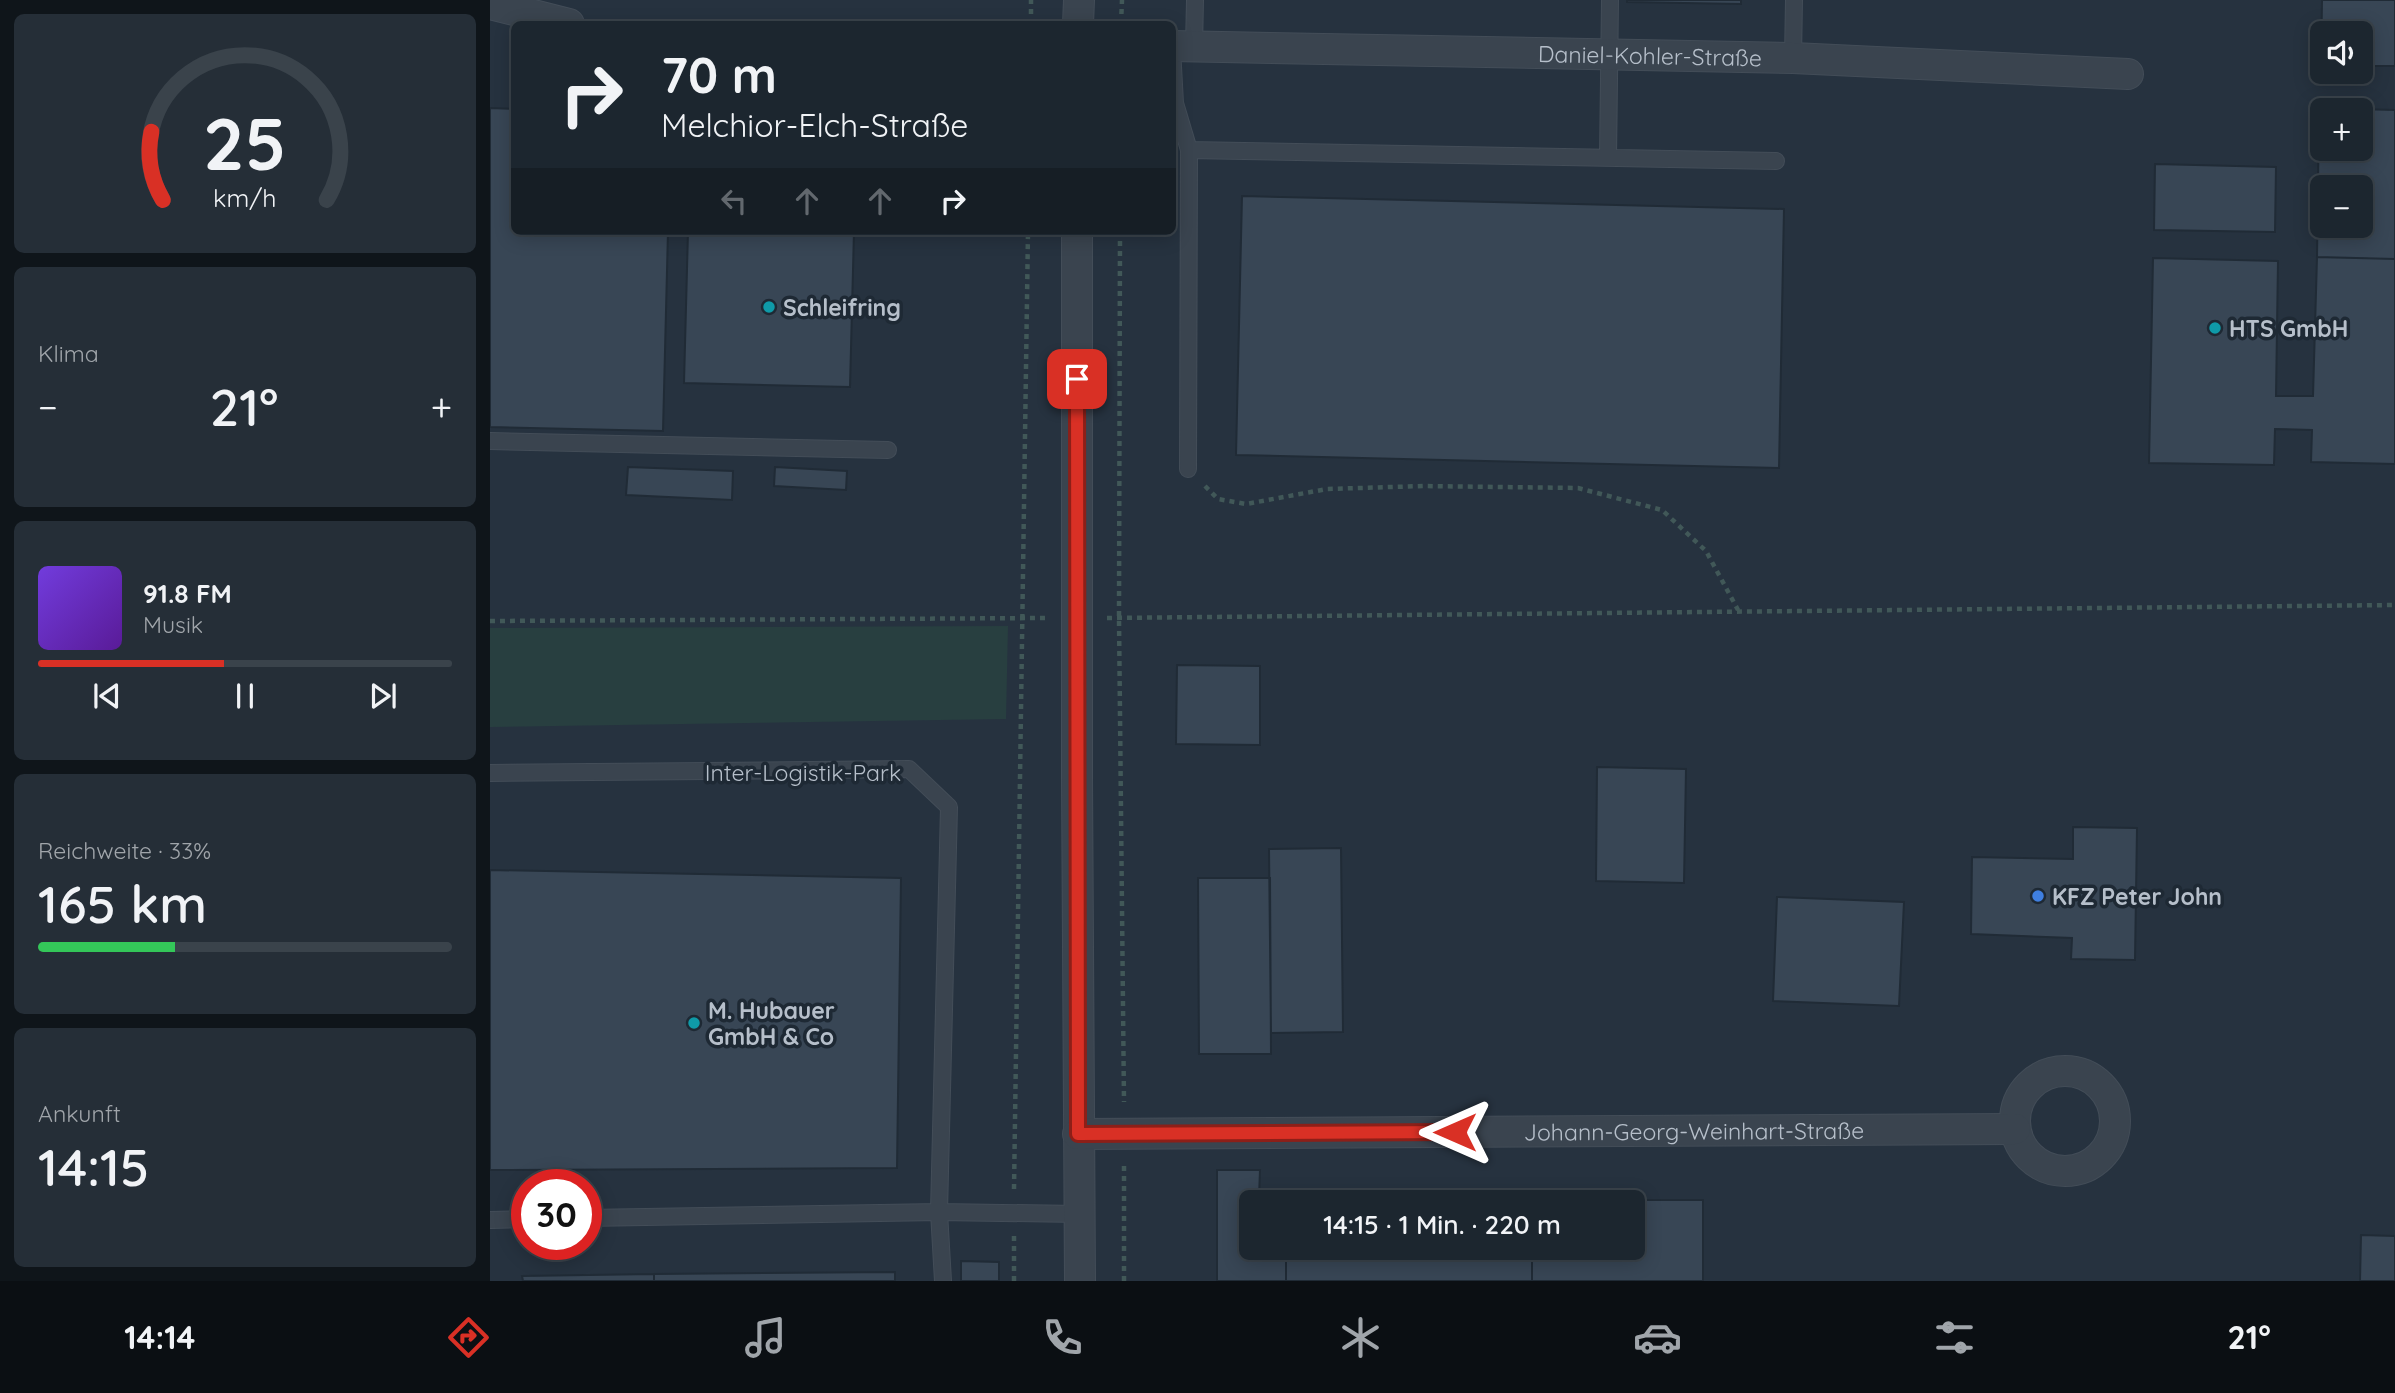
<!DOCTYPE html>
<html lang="de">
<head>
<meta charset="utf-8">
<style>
	:root { --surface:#1c262f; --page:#252e37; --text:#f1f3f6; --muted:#a0a5aa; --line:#3a434b; --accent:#d93025 }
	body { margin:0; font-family:Quicksand,sans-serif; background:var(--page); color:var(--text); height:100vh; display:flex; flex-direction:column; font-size:26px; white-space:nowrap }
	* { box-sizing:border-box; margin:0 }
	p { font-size:23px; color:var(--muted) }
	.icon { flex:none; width:38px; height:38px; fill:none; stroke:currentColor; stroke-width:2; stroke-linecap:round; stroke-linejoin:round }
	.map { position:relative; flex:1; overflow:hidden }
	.details { display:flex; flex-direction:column; gap:14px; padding:14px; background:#0f151a; width:490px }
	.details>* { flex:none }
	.guide { position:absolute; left:21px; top:21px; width:665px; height:214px; border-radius:10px; box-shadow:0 4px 18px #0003,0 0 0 2px var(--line); background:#1c262f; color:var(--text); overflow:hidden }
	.tools { position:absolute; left:1820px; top:21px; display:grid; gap:14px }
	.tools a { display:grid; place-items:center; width:63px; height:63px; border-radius:10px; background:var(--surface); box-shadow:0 4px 18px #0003,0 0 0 2px var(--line); font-size:35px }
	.speed { position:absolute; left:21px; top:1169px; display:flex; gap:14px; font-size:35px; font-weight:700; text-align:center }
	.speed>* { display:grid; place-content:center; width:91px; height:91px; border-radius:50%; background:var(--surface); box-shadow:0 4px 18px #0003,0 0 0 2px var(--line); line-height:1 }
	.speed .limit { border:10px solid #d22; background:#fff; color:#111 }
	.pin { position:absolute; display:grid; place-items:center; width:60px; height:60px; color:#fff; margin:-30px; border-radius:14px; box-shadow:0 4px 10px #0006 }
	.me { position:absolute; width:77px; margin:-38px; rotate:270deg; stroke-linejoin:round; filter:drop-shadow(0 0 5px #0008) }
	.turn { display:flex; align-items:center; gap:24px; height:147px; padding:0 35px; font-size:32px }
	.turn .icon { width:91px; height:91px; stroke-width:2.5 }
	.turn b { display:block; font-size:49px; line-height:60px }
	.lanes { display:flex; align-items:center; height:66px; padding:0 35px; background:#0003; justify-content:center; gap:35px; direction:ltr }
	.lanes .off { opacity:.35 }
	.big { font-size:52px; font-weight:600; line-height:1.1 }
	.details .card { flex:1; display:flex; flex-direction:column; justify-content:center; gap:10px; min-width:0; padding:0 24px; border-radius:10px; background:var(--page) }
	.details .dial { align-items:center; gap:0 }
	.dial svg { height:182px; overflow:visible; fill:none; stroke:var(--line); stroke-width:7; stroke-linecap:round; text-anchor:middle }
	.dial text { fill:var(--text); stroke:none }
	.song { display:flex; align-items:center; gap:21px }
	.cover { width:84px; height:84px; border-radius:10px; background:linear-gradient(135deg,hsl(260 70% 55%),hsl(270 70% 35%)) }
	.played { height:7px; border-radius:4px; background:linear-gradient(90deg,var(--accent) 45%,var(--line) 45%) }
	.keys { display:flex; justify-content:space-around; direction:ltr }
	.heat { display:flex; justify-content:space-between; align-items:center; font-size:38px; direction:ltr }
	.charge { height:10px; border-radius:5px; background:linear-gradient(90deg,#34c759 33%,var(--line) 0) }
	.trip { position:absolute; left:749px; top:1190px; width:406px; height:70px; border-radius:10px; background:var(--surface); box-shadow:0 4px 18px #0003,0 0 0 2px var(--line); font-weight:600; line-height:70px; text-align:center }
	.menu { display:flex; height:112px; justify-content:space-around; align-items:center; background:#0b0f13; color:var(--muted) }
	.menu .icon { width:49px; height:49px }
	.menu .active { color:var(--accent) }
	.menu b { font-size:32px; color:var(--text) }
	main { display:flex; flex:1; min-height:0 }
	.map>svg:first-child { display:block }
	.green { fill:#283f40 }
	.building { fill:#384655; stroke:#202b36; stroke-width:2; fill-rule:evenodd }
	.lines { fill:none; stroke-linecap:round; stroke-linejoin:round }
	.lane-casing { stroke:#434d58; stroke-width:18 }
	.street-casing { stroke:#434d58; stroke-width:32 }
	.path { stroke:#415858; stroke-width:4.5; stroke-dasharray:5 5; stroke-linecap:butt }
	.lane { stroke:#3a444f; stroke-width:16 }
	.street { stroke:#3a444f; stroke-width:30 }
	.route-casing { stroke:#8d1f18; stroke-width:18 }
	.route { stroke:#d93025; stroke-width:12 }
	.culture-dot { fill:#0f9aa8; stroke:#1e2934; stroke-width:2.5 }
	.shop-dot { fill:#3f7fe0; stroke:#1e2934; stroke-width:2.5 }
	.labels { text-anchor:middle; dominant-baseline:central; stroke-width:7; stroke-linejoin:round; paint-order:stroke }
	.street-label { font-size:23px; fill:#b6bfca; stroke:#1e2934 }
	.poi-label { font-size:23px; font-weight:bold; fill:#b6bfca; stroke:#1e2934; text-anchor:start }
</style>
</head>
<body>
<main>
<section class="details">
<div class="card dial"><svg viewBox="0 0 100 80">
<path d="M14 69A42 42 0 1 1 86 69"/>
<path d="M14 69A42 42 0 0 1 9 39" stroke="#d93025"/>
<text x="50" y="56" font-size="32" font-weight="700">25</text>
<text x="50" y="72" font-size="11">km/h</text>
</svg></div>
<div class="card"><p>Klima</p>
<div class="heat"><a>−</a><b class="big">21°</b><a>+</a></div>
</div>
<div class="card">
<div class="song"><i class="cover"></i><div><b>91.8 FM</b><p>Musik</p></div></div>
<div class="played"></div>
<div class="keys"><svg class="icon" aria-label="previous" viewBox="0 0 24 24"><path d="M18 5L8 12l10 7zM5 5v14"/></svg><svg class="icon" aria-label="pause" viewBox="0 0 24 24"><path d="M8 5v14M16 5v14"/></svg><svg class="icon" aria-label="next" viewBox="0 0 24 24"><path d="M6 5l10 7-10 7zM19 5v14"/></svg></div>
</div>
<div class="card"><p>Reichweite · 33%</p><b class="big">165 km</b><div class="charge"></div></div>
<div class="card"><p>Ankunft</p><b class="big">14:15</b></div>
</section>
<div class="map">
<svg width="1905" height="1281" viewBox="0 0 1905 1281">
	<rect width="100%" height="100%" fill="#26323f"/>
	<path class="green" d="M518,626L516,719L0,727V628Z"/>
	<path class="building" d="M1137,0H1251V4L1137,2Z
		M1832,0H1905V66H1871V33H1832L1831,65Z
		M0,108L24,109V231H178L173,431L0,427Z
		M1829,108L1905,110V259L1827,257ZM1832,110H1871V149H1832ZM1832,187H1871V226H1832Z
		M1665,164L1786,167L1785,232L1664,230Z
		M752,196L1294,209L1289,468L746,455Z
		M198,231H364L360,387L194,383Z
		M1827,257L1905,259V464L1821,462L1822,430L1785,429L1784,465L1659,463L1663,258L1788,261L1786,396H1823Z
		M138,467L243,471L242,500L136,495Z
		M285,467L357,471L356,490L284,486Z
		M687,665L770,666V745L686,744Z
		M1107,767L1196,769L1194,883L1106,881Z
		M1583,827L1647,828L1645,960L1581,959L1582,938L1481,934L1482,857L1583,859Z
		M851,848L853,1032L781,1033L779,849Z
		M0,870L411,878L407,1168L0,1170Z
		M708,878H780L781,1054H709Z
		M1287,897L1414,902L1409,1006L1283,1001Z
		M727,1170H770L769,1198H797V1202H761V1248H796V1281H727Z
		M797,1198L1043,1200V1202H797Z
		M1043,1200H1213V1281H1042V1248H1143V1202H1043Z
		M1871,1235L1905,1236V1281H1870Z
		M796,1248H1042V1281H796Z
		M471,1261L509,1262V1281H471Z
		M405,1272V1281H164V1274Z
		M164,1274V1281H33L32,1276Z"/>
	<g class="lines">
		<g class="lane-casing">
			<path id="lane" d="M704,47L705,0
				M682,48L685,103L699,150L698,469
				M1303,58L1304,0
				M699,150L1286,161
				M1118,158L1120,0
				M0,441L398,450
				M0,773L419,769L459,807L449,1212L453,1281
				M96,1218L449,1212L589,1214
				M0,1220L37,1219"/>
		</g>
		<g class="street-casing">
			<g id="street">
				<path d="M0,4L79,24"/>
				<path d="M588,24L589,0"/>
				<path id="s1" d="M682,46L1303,58L1638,74"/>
				<path d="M587,231V778L590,1281"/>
				<circle cx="1575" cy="1121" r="50"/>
				<path id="s2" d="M588,1134L1525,1129"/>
			</g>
		</g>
		<path class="path" d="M541,24V0
			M631,24L632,0
			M630,231L629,618L634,1102
			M715,486L728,499L756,504L837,489L933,486L1088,488L1172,510L1216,551L1248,610
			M617,618L1905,605
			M0,621L556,618
			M634,1166V1281
			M524,1189L538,231
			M524,1236V1281"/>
		<use href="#lane" class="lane"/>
		<use href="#street" class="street"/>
	</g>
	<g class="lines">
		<g class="route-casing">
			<path id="route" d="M587,379L588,1134L965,1132"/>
		</g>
		<use href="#route" class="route"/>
	</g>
	<g class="culture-dot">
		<circle cx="279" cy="307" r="7"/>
		<circle cx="1725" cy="328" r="7"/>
		<circle cx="204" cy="1023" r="7"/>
	</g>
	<circle class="shop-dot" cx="1548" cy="896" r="7"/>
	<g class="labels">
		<g class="street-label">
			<text stroke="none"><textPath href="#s1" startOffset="478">Daniel-Kohler-Straße</textPath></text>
			<text x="313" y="772">Inter-Logistik-Park</text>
			<text stroke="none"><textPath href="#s2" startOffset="616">Johann-Georg-Weinhart-Straße</textPath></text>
		</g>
		<g class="poi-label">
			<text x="293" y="307">Schleifring</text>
			<text x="1739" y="328">HTS GmbH</text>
			<text x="1562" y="896">KFZ Peter John</text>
			<text x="218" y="1010">M. Hubauer<tspan x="218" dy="26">GmbH &amp; Co</tspan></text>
		</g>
	</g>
</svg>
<div class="tools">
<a><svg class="icon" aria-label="sound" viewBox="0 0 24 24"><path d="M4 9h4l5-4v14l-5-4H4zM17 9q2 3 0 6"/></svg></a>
<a>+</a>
<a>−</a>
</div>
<div class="speed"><div class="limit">30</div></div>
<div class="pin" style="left:587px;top:379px;background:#d93025"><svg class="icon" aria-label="arrive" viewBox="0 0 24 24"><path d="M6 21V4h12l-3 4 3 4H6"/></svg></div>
<svg class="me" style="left:965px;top:1132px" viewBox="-20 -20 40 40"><path d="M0-17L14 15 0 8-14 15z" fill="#d93025" stroke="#fff" stroke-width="4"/></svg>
<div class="trip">14:15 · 1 Min. · 220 m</div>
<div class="guide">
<div class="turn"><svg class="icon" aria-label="right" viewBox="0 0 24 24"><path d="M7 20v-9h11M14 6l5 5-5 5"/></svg><div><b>70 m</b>Melchior-Elch-Straße</div></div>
<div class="lanes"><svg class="icon off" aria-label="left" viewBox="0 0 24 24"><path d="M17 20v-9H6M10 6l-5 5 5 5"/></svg><svg class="icon off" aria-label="ahead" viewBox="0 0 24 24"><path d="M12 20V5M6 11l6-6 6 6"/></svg><svg class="icon off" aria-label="ahead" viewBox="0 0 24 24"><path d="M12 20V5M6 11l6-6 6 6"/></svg><svg class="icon" aria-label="right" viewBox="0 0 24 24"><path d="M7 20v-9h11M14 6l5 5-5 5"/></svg></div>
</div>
</div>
</main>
<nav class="menu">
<b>14:14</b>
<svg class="icon active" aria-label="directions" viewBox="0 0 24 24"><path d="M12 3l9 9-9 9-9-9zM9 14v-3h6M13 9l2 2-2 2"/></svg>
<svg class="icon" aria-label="music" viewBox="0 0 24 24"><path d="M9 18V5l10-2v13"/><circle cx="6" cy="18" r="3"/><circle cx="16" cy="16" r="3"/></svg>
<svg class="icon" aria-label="phone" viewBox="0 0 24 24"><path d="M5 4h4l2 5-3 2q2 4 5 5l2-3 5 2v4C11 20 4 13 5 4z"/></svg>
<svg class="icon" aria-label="climate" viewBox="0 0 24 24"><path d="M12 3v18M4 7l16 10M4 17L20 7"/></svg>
<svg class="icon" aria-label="car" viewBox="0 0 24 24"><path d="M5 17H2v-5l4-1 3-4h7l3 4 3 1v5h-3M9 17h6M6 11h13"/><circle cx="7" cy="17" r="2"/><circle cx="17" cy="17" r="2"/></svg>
<svg class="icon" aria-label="filters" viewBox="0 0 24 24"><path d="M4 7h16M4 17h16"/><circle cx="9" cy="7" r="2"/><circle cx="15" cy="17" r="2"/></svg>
<b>21°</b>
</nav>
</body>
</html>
